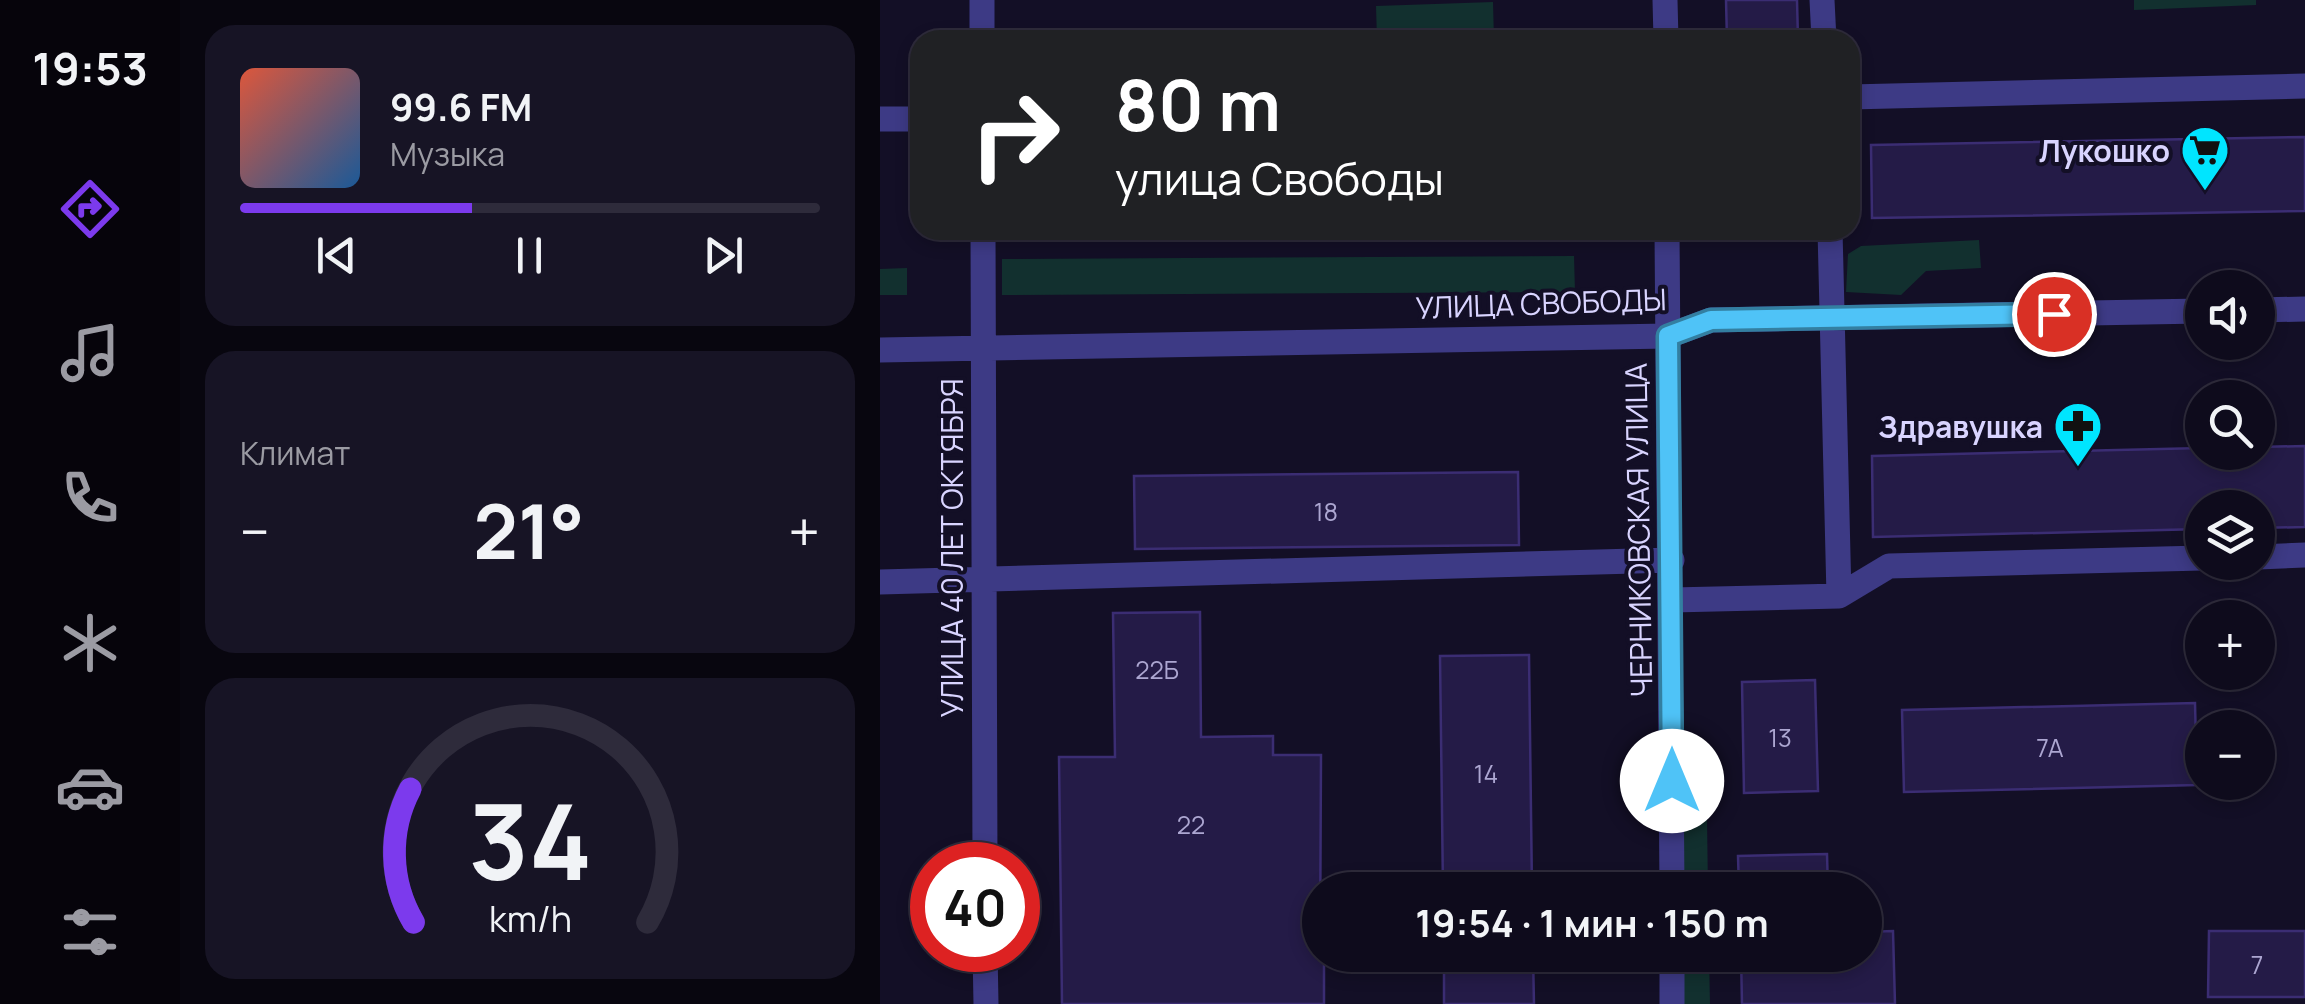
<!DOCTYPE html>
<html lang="ru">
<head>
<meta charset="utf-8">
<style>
	:root { --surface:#0e0b1c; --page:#171425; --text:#f1f3f6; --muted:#9b9ba3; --line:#2e2b3b; --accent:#7c3aed }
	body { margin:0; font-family:Manrope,sans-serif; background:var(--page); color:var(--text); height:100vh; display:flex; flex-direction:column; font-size:38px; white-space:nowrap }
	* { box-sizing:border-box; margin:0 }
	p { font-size:32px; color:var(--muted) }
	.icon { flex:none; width:55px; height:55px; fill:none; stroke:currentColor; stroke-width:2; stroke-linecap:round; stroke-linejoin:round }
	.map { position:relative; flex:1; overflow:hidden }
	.panel { display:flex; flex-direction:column; gap:25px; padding:25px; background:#08060f; width:700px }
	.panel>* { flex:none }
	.guide { position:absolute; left:30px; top:30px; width:950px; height:210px; border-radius:30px; box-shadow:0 5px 15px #0003,0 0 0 2px var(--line); background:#202124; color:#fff; overflow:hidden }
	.controls { position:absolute; left:1305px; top:270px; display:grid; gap:20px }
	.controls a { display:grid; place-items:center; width:90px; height:90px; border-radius:50%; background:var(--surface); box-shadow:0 5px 15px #0003,0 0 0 2px var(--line); font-size:50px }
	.speed { position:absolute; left:30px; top:842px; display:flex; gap:20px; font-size:50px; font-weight:700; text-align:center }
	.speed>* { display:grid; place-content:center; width:130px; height:130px; border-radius:50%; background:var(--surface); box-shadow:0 5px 15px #0003,0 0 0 2px var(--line); line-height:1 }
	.speed .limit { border:15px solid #d22; background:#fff; color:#111 }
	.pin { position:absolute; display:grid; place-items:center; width:85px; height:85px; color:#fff; margin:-42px; border:5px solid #fff; border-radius:50%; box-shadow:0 2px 10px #0007 }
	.me { position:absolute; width:110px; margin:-55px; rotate:0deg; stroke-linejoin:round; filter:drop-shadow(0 0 8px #0008) }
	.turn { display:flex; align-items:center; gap:35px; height:210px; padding:0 40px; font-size:45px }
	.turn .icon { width:130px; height:130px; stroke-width:2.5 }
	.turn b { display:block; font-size:70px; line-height:85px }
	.big { font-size:75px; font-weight:700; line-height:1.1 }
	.panel .card { flex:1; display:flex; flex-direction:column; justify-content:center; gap:15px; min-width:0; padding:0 35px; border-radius:30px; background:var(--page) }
	.panel .dial { align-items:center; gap:0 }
	.dial svg { height:260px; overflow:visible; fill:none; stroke:var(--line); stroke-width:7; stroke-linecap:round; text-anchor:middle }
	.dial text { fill:var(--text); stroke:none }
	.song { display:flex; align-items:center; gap:30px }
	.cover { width:120px; height:120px; border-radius:15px; background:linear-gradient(135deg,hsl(10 70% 55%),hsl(210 70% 35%)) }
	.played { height:10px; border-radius:5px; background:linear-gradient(90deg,var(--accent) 40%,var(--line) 40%) }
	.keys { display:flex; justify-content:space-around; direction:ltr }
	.heat { display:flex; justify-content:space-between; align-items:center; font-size:55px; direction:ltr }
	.trip { position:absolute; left:422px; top:872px; width:580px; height:100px; border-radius:50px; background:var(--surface); box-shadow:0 5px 15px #0003,0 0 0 2px var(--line); font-weight:700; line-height:100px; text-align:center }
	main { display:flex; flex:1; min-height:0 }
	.menu { display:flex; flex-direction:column; width:180px; justify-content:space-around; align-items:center; background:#06040b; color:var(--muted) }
	.menu .icon { width:70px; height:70px }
	.menu .on { color:var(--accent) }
	.menu b { font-size:45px; color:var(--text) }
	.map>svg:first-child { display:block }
	.green { fill:#12302f }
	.building { fill:#241b47; stroke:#3b2d73; stroke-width:2.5 }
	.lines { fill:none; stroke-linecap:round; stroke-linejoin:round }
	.minor { stroke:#3d3a85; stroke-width:25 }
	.route-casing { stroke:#337fa1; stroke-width:25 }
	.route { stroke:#4fc3f7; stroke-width:18 }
	.labels { text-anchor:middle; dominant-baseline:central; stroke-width:8; stroke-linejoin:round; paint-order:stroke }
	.number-label { font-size:25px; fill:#aca6d1 }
	.poi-label { font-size:30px; font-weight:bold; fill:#d9d4ff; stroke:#130f26; text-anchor:end }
	.street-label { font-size:30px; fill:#d9d4ff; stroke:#130f26 }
</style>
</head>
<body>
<main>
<nav class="menu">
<b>19:53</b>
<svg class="icon on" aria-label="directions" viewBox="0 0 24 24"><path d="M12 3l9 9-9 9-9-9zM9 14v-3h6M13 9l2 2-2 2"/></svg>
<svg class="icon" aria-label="music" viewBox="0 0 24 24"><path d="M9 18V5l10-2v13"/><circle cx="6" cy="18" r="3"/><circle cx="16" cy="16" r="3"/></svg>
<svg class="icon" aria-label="phone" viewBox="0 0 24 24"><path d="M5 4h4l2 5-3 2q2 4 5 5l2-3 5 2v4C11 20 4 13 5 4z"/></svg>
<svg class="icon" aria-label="climate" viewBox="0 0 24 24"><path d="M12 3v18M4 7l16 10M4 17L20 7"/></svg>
<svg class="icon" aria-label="car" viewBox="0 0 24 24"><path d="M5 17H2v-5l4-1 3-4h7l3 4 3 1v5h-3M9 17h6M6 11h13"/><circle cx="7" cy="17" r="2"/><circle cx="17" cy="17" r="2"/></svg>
<svg class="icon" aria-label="filters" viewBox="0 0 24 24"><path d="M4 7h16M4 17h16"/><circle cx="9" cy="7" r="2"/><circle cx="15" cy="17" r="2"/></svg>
</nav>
<section class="panel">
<div class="card">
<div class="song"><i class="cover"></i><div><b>99.6 FM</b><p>Музыка</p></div></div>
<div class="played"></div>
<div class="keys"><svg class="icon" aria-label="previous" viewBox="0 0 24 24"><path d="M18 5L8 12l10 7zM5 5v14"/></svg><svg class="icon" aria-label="pause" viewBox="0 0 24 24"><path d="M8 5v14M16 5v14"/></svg><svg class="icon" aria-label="next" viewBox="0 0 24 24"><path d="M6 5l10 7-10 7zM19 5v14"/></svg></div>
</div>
<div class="card"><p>Климат</p>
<div class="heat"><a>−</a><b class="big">21°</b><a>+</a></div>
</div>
<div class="card dial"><svg viewBox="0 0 100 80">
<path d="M14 69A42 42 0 1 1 86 69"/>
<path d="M14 69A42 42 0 0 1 13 28" stroke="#7c3aed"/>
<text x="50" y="56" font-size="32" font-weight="700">34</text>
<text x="50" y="72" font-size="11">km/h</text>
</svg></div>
</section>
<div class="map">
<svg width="1425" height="1004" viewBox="0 0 1425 1004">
	<rect width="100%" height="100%" fill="#130f26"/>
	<path class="green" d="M1254,0H1376V5L1254,10Z
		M613,2L614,40H497L496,6Z
		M1099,240L1101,268L1046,271L1021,295L966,292L968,254L981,246Z
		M694,256L695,292L122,295V259Z
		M27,268V295H0V269Z
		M814,818H827L828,890H802L801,828Z
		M803,955H829L830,1004H804Z"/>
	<path class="building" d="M846,0H917L918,40H847Z
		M1425,137V211L992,218L991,145Z
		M1425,446V527L1378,528V508H1322V529L993,537L992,456L1322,448V452H1378V447Z
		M638,472L639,545L255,549L254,476Z
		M320,612L321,737L393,736V755H441L440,955H444V1004H182L179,757H235L233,613Z
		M649,655L652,890H563L560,656Z
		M935,680L938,791L864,793L862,682Z
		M1315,703L1317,785L1024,792L1022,710Z
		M947,854L948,890H859L858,856Z
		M1013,931L1015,1004H862L861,955H985V932Z
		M1329,931H1425V997H1328Z
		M564,955H653L654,1004H564Z"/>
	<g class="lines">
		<path class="minor" d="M102,0V40
			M785,0L786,40
			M942,0L944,40
			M970,97L1425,86
			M0,119H40
			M103,230L105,865
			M787,230L792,890
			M950,230L959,596
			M1378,310L1425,309
			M0,350L788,336L831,320L1322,311
			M1378,557L1425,555
			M0,582L792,560
			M792,600L959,596L1009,566L1322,558
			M105,950L106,1004
			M792,1004V955"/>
	</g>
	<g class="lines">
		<g class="route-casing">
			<path id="route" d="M792,781L788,336L831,320L1174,314"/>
		</g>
		<use href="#route" class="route"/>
	</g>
	<defs>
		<g id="supermarket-pin" transform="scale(2.5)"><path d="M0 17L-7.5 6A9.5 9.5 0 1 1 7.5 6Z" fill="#00e5ff" stroke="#130f26"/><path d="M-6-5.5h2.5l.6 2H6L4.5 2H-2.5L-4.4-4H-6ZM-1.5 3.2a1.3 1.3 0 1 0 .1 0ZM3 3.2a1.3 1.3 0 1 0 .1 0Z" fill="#111"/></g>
		<g id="pharmacy-pin" transform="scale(2.5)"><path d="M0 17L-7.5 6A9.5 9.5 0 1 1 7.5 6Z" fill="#00e5ff" stroke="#130f26"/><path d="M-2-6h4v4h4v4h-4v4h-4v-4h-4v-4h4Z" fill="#111"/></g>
	</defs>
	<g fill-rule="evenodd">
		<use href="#supermarket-pin" x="1325" y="150"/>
		<use href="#pharmacy-pin" x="1198" y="426"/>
	</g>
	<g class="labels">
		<g class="number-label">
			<text x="446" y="511">18</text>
			<text x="277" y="669">22Б</text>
			<text x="900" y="737">13</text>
			<text x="1170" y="747">7А</text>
			<text x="606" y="773">14</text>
			<text x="311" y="824">22</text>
			<text x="1377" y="964">7</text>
		</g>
		<g class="poi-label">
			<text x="1290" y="150">Лукошко</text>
			<text x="1163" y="426">Здравушка</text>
		</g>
		<g class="street-label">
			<text transform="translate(661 303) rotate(-2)">УЛИЦА СВОБОДЫ</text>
			<text transform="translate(758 530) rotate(-91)">ЧЕРНИКОВСКАЯ УЛИЦА</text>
			<text transform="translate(71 548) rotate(-90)">УЛИЦА 40 ЛЕТ ОКТЯБРЯ</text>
		</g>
	</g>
</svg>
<div class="controls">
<a><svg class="icon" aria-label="sound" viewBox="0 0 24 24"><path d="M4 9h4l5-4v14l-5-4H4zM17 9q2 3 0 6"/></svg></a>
<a><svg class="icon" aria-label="search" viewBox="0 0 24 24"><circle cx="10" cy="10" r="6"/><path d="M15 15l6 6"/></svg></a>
<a><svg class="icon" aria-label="layers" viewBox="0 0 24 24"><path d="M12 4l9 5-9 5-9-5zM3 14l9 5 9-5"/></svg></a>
<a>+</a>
<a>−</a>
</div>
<div class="speed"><div class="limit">40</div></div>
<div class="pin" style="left:1174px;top:314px;background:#d93025"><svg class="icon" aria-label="arrive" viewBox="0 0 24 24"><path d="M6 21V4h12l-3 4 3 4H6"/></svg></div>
<svg class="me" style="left:792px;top:781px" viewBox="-20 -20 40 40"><circle r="19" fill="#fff"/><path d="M0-13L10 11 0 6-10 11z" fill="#4fc3f7"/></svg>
<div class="trip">19:54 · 1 мин · 150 m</div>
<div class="guide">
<div class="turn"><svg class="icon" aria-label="right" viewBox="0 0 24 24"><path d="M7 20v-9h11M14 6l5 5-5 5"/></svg><div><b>80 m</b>улица Свободы</div></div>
</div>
</div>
</main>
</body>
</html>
